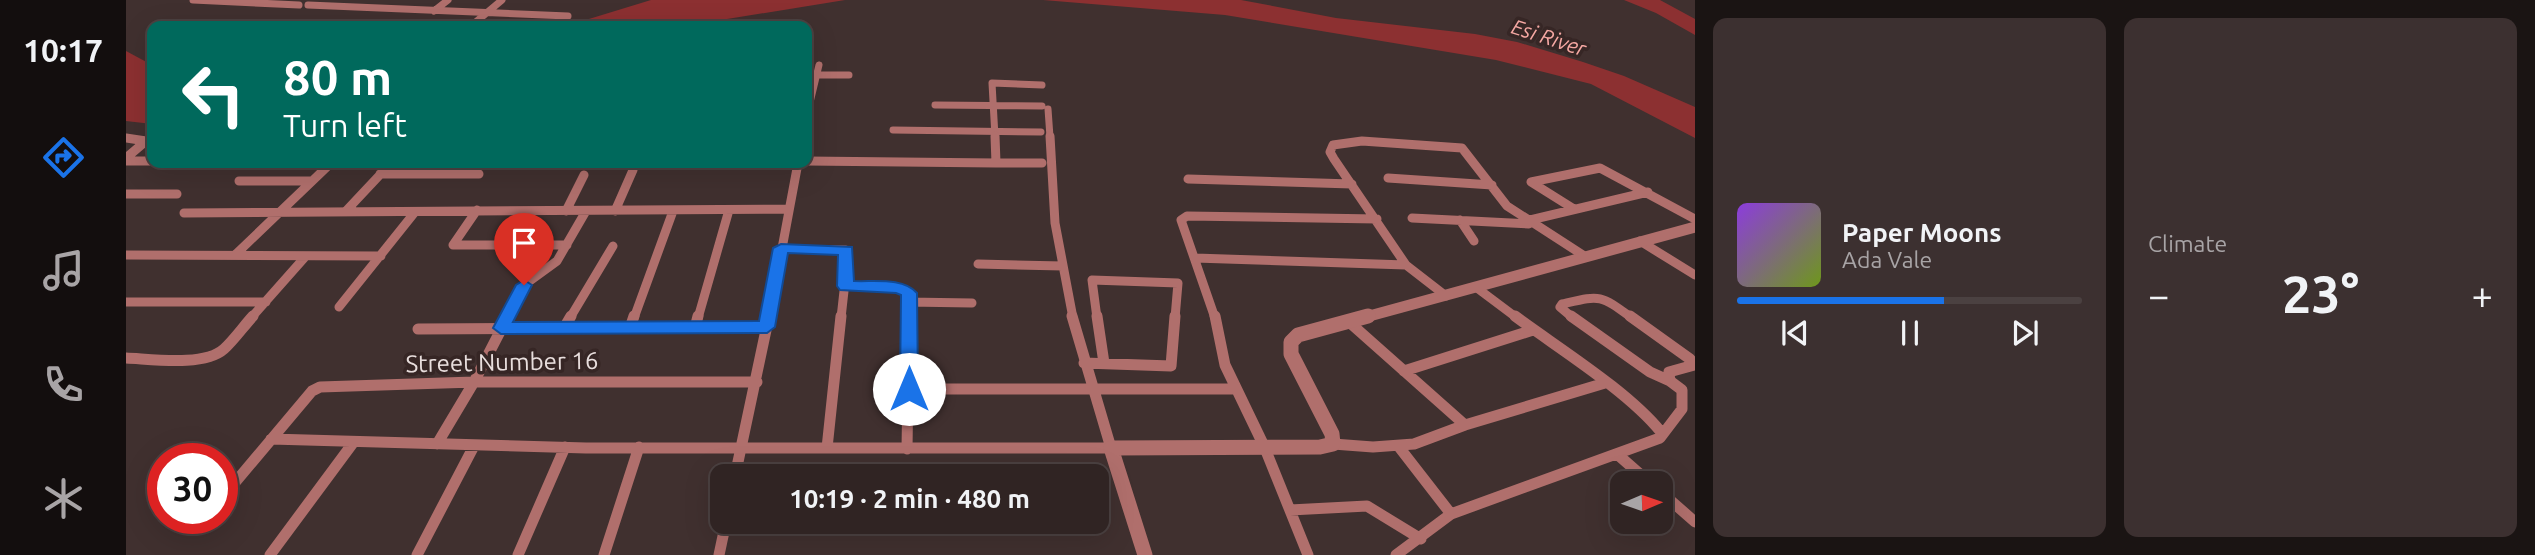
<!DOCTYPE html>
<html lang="en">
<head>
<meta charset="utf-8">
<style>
	:root { --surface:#302423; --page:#3c3030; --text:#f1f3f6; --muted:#a8a4a6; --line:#4b4141; --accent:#1a73e8 }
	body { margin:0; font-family:Ubuntu,sans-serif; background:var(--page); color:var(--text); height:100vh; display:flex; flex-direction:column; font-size:26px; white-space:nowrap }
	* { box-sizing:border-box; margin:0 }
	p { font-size:23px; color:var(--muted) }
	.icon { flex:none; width:38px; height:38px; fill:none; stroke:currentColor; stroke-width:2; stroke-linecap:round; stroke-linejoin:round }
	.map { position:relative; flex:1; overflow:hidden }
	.drawer { display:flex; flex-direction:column; gap:18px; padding:18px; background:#1a1413; width:840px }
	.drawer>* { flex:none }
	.hud { position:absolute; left:21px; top:21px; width:665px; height:147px; border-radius:14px; box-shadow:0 7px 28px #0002,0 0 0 2px var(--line); background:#00695c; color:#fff; overflow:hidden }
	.needle { width:46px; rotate:88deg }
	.fabs { position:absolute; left:1484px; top:471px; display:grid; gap:14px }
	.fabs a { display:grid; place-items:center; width:63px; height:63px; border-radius:14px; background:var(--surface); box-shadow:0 7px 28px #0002,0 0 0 2px var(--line); font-size:35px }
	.speed { position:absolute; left:21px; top:443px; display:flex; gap:14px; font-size:35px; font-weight:700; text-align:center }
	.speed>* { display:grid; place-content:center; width:91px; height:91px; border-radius:50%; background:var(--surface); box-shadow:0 7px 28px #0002,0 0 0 2px var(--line); line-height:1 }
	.speed .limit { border:10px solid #d22; background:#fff; color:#111 }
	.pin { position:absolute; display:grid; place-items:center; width:60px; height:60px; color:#fff; margin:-72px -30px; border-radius:50% 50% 50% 0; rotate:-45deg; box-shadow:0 0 7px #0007 }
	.pin .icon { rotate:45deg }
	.me { position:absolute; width:77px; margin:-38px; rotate:0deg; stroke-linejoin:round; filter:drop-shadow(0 0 5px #0008) }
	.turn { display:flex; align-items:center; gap:24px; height:147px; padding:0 21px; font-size:32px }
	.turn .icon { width:91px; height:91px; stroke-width:2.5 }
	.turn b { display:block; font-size:49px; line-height:60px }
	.big { font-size:52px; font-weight:700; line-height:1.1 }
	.drawer .tile { flex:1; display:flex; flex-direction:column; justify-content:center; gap:10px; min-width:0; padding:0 24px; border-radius:14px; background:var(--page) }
	.song { display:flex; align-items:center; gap:21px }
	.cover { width:84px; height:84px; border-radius:10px; background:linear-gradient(135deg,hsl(270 70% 55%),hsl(80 70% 35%)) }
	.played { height:7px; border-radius:4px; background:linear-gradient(90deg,var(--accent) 60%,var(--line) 60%) }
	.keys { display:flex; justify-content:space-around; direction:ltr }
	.heat { display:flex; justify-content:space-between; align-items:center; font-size:38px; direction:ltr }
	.drawer .tiles { flex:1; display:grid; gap:18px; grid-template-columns:repeat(2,1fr) }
	.trip { position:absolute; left:584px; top:464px; width:399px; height:70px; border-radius:14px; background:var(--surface); box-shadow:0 7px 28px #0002,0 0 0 2px var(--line); font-weight:700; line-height:70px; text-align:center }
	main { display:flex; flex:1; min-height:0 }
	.tab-bar { display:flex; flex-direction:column; width:126px; justify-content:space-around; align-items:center; background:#130e0e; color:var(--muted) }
	.tab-bar .icon { width:49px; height:49px }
	.tab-bar .active { color:var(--accent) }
	.tab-bar b { font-size:32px; color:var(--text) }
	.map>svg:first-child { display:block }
	.water { fill:#8c3031 }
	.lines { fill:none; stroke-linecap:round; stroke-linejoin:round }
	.minor-far2 { stroke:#b06f6c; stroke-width:7 }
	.minor-far1 { stroke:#b06f6c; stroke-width:9 }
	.minor { stroke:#b06f6c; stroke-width:11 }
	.tertiary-far1 { stroke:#b06f6c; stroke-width:11 }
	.tertiary { stroke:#b06f6c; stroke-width:15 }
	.route { fill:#1a73e8; stroke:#114b97; stroke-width:2 }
	.labels { text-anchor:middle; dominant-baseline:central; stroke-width:7; stroke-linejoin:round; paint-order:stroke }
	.far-water-label { font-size:21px; font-style:italic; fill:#f6a8a3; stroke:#362625 }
	.street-label { font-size:24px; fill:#e8dedd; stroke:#362625 }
</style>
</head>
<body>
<main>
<nav class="tab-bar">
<b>10:17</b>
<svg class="icon active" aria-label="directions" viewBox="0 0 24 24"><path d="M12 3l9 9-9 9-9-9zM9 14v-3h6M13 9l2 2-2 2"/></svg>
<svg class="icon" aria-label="music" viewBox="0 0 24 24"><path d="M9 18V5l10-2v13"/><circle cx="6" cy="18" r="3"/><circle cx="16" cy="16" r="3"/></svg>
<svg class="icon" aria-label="phone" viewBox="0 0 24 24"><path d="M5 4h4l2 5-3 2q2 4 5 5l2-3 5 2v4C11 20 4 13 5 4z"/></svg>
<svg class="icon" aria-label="climate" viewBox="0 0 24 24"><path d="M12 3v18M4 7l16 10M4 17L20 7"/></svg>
</nav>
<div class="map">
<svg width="1569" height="555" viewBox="0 0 1569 555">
	<rect width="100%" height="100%" fill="#40302f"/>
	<path class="water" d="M525,0H719L558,26H440Z
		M917,0H1115L1210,18L1349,34L1391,42L1457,62L1498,76L1569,107V138L1465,84L1370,60L1099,15Z
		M1498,0H1534L1569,19V35L1530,13Z
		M0,51L26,65V124L0,121Z"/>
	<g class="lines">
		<path class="minor-far2" d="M67,0L173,5
			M182,5L442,16
			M308,11L322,0
			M345,26L376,0
			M689,75H723
			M809,105L916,106
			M922,109L924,137
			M681,115L693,65
			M767,130L915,132
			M869,137L866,83L916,85"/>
		<path class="minor-far1" d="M924,136L929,223L947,318
			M0,138L20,141L0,158
			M0,161H26
			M681,161L870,163L869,136
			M870,163H916
			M254,174H353
			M1262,178L1366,185
			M1062,179L1226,184
			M113,181H186
			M0,194H51
			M1448,209L1405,182L1474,168L1569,219
			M440,211L458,175
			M489,211L507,170
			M219,212L265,163
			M58,213L663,209
			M1286,218L1403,224
			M1334,220L1348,241
			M1400,221L1522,192
			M1514,241L1569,275
			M327,245H441
			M327,245L351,210
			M655,249L720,250L722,255L715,318
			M0,255L255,256
			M109,255L205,163
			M1069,258L1280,265
			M852,264L937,266
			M719,286L773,288L783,293V318
			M1351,288L1391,318
			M1320,296L1280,265L1208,159L1204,152L1207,145L1236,141L1336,148L1381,206L1460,257
			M0,302H140
			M782,302L846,303
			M213,307L289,212
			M125,318L179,257
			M381,318L398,285L431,261L460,211
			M444,318L487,246
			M508,318L547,211
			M572,318L603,210
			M643,318L672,163
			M971,318L966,280L1052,283L1049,318
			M1089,318L1055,220L1061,216L1251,219
			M1447,318L1434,307L1436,304C1475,295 1473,294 1506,318"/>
		<path class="minor" d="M971,316L978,363
			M1089,316L1099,365L1138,446L1182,555
			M1389,316C1432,348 1502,391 1535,432
			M1445,316L1524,372L1544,381
			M1504,316L1564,359L1568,365L1543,372L1544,381
			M1223,322L1339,425
			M438,328L445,316
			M504,328L508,316
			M569,328L572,316
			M292,329L641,327
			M0,358C25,359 78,367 98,349C108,340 117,327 127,316
			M958,363L1045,366L1049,316
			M1278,371L1407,330
			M783,389H1109
			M145,439L460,448H985L946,316
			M311,444L348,382L382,316
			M1207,444L1247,447L1288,444L1339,425L1479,383
			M1273,447L1325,514
			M701,448L715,316
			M781,449L783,316
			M1491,454L1524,483
			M609,476L643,316
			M1535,492L1569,522
			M96,498L186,391L194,387L348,382H631
			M1164,510L1241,506L1295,539
			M71,527L79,518
			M144,555L227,443
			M291,555L348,446
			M392,555L439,447
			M478,555L513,447
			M593,555L600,522
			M1270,555L1325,514L1534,438L1556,409V390L1544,381"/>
		<path class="tertiary-far1" d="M1236,318L1569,227"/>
		<path class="tertiary" d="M1019,555L985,448L1194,447L1207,444L1206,434L1165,354V342L1172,335L1242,316"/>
	</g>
	<path class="route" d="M655,244L726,247L728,281C748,282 777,277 791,293L792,389L789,394H776L774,389L775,295L770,293L714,290L711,286L712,255L662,253L649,327L641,333L375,334L367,328L390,285L398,280L406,285L387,322L633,321L647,248Z"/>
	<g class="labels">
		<g class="far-water-label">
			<text transform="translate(1423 37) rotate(18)">Esi River</text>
		</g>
		<g class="street-label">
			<text transform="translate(376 362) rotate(-1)">Street Number 16</text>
		</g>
	</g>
</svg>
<div class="fabs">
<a><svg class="needle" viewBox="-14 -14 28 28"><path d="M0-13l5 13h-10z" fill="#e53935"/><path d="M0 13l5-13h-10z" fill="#a8a4a6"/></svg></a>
</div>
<div class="speed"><div class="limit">30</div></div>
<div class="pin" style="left:398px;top:285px;background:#d93025"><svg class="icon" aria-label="arrive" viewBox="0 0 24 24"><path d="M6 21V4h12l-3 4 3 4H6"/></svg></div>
<svg class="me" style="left:783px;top:389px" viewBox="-20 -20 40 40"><circle r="19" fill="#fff"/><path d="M0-13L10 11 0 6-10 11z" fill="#1a73e8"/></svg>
<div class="trip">10:19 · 2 min · 480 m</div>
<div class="hud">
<div class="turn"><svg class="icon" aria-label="left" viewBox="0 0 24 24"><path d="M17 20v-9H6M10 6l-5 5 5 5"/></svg><div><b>80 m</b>Turn left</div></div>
</div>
</div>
<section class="drawer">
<div class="tiles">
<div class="tile">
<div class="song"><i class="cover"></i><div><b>Paper Moons</b><p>Ada Vale</p></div></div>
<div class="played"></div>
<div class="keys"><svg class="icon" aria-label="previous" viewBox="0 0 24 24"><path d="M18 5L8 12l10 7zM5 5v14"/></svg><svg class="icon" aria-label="pause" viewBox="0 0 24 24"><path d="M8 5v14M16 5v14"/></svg><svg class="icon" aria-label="next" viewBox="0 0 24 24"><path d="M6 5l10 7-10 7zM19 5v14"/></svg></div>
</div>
<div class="tile"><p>Climate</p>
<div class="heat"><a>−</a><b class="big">23°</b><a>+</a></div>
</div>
</div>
</section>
</main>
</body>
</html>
